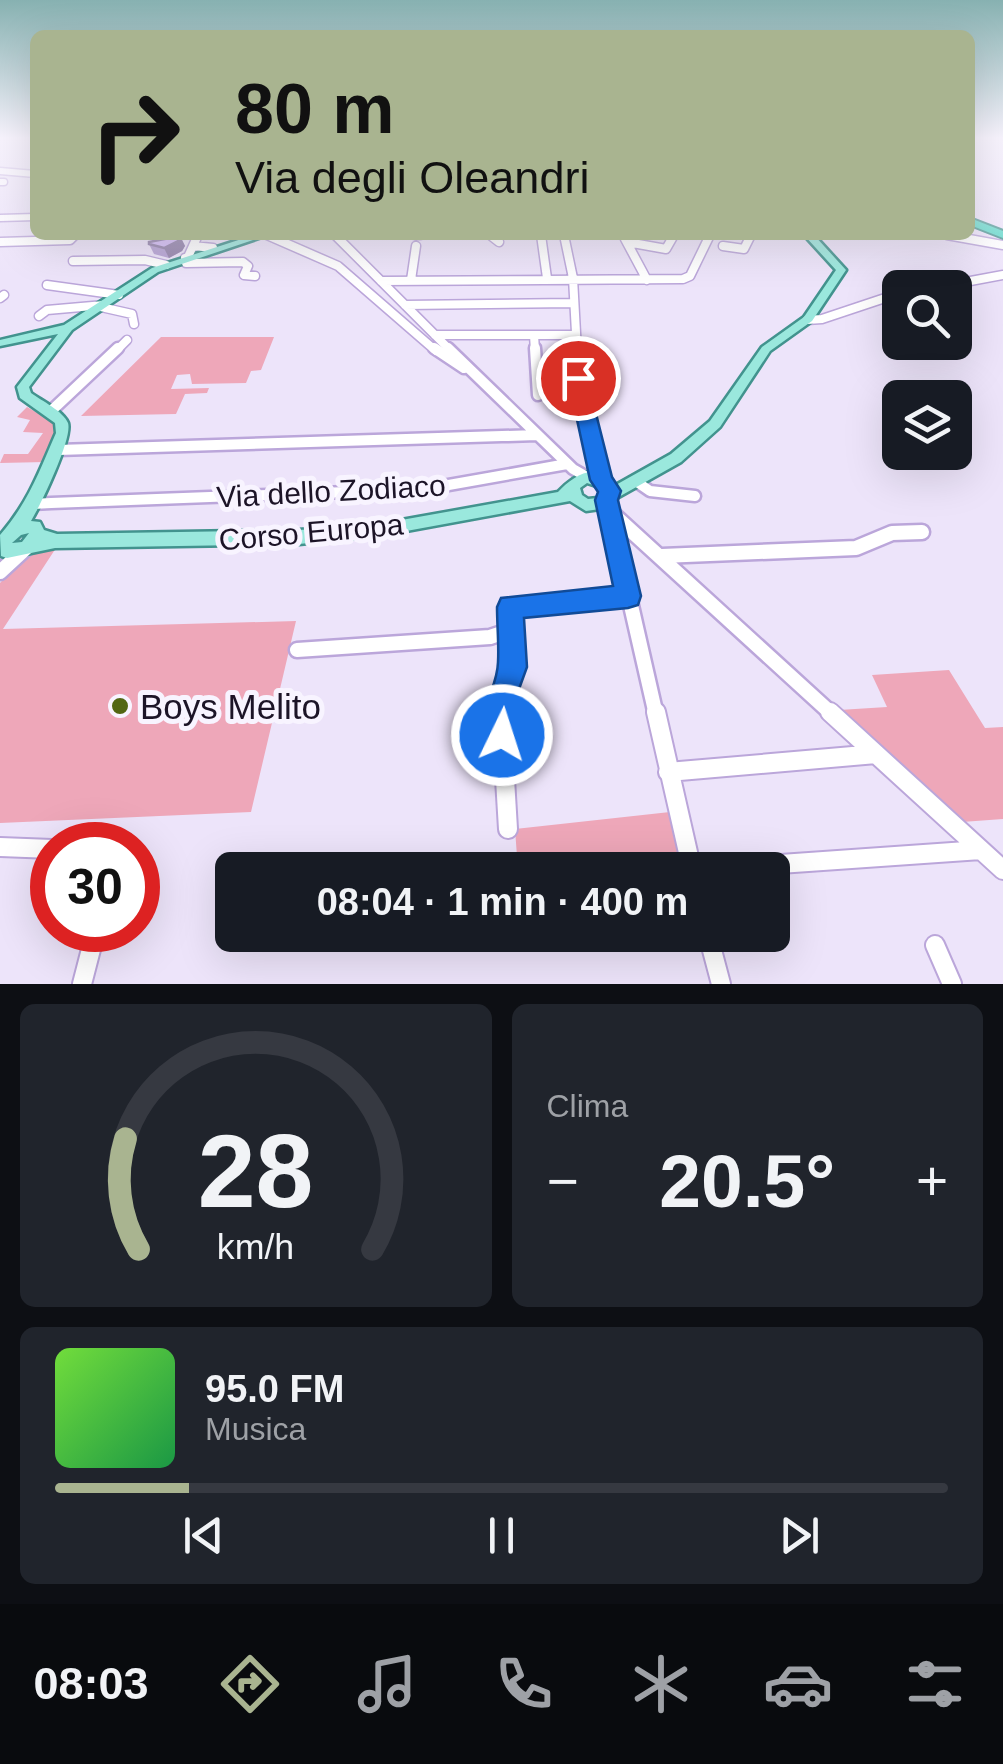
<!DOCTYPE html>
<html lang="it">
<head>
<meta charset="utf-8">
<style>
	:root { --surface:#171b24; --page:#20242c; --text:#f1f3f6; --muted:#9ea1a6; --line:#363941; --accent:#a9b490 }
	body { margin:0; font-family:Arial,sans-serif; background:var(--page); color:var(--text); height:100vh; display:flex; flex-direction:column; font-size:38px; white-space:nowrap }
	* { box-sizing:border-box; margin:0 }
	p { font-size:32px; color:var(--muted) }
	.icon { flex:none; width:55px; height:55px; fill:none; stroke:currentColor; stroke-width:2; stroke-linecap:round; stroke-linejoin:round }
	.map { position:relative; height:984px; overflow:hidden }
	.side { display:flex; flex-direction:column; gap:20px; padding:20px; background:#0d0f14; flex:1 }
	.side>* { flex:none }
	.hud { position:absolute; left:30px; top:30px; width:945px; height:210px; border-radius:15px; box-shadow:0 10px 40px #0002; background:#a9b490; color:#111; overflow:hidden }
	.controls { position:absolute; left:882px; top:270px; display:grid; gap:20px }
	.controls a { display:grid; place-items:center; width:90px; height:90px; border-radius:15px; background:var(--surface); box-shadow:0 10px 40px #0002; font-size:50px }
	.speed { position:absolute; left:30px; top:822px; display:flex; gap:20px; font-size:50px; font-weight:700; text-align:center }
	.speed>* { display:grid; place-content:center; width:130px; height:130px; border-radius:50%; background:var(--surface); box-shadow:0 10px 40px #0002; line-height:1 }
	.speed .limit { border:15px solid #d22; background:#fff; color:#111 }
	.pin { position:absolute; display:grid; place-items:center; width:85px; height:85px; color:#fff; margin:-42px; border:5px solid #fff; border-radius:50%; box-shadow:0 2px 10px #0007 }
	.me { position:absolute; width:110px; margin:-55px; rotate:4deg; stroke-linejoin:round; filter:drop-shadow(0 0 8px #0008) }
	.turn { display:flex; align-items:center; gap:35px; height:210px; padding:0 40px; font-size:45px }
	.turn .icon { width:130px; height:130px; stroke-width:2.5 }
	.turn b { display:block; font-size:70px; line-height:85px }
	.big { font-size:75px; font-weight:700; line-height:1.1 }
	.side .tile { flex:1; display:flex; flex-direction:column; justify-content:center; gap:15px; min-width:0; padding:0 35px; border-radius:15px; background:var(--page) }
	.side .dial { align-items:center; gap:0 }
	.dial svg { height:260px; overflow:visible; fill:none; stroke:var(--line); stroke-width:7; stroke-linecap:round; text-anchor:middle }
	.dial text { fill:var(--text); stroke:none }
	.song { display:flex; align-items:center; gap:30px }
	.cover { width:120px; height:120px; border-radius:15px; background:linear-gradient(135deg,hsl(100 70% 55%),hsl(140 70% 35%)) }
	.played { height:10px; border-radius:5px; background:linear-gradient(90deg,var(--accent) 15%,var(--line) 15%) }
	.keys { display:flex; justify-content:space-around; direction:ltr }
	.heat { display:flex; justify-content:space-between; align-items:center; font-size:55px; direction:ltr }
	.side .tiles { flex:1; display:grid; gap:20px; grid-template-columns:1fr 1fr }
	.tile:last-child { grid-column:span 2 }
	.trip { position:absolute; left:215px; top:852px; width:575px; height:100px; border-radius:15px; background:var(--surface); box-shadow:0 10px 40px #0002; font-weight:700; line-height:100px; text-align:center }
	.tab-bar { display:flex; height:160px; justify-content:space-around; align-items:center; background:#090b0e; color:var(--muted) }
	.tab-bar .icon { width:70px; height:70px }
	.tab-bar .current { color:var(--accent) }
	.tab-bar b { font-size:45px; color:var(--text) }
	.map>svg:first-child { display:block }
	.green { fill:#eea7b9 }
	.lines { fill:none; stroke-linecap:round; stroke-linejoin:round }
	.minor-far4-casing { stroke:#bba6da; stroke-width:9 }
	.minor-far3-casing { stroke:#bba6da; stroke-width:11 }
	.minor-far2-casing { stroke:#bba6da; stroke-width:15 }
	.minor-far1-casing { stroke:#bba6da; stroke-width:19 }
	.minor-casing { stroke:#bba6da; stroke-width:22 }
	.major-casing { stroke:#42938e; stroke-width:5 }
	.highway-casing { stroke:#42938e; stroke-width:4 }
	.minor-far4 { stroke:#fff; stroke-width:6 }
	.minor-far3 { stroke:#fff; stroke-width:8 }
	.minor-far2 { stroke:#fff; stroke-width:10 }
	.minor-far1 { stroke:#fff; stroke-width:14 }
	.minor { stroke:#fff; stroke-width:18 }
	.major { fill:#9ae8dd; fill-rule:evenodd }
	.highway { fill:#56d8c6; fill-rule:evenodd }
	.wall { fill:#b5a1d4 }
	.shaded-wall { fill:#9483ac }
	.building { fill:#d3bbf6; stroke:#9483ac; stroke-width:2.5 }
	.route { fill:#1a73e8; stroke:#114b97; stroke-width:2.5 }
	.poi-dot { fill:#526613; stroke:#f8f4ff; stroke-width:4 }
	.labels { text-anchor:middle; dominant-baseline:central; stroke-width:10; stroke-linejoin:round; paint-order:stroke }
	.street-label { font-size:30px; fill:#1c1427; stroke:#f8f4ff }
	.near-poi-label { font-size:35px; fill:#1c1427; stroke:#f8f4ff; text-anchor:start }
</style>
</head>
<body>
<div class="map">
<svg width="1003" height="984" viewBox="0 0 1003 984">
	<rect width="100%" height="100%" fill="#ede4fa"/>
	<path class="green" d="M161,337H274L261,370L251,371L246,383L192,384L190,374L177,375L171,389L209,388L207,393L185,394L176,414L81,416Z
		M27,407L56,423L58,436L45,462L0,463L4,454H28L43,433L23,432L30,420L17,417Z
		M56,548L3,629L296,621L251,812L0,823V583L29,551Z
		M949,670L985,728L1003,727V819L962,822L839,710L887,707L872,675Z
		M670,812L682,862L611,870H518L515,829Z"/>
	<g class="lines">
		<g class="minor-far4-casing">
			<path id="minor-far4" d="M0,171L35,174
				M0,182H4
				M0,218L35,217"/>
		</g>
		<g class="minor-far3-casing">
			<path id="minor-far3" d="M267,235L338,266L436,351
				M335,235L451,351
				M415,235H420
				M490,235L499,242
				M541,235L547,278
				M564,235L573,278L577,351
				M947,235L1003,245
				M625,239L647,280
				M0,242L70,240L75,235
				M627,242L666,249L674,235
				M193,246L213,248
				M723,246L744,249L751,235
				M188,257L198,235
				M185,258L186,263L243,262L248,266L244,275L255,276
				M73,261L145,260L166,265
				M411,280L416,246
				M381,281L683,279L690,276L710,235
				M47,285L119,295
				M933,288L1003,275
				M0,298L4,295
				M405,305L573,303
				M101,307L132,314L134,324
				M39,316L47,310L104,305
				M807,320L822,319L900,293
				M435,335H574
				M534,335L535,351
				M116,351L127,340"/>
		</g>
		<g class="minor-far2-casing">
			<path id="minor-far2" d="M434,348L464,368
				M448,348L573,469L587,477
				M535,348L538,395
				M577,348L578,378L601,480
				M50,412L118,348
				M58,450L537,435
				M637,482L650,491L695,496
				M602,504L606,508
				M32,508L33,504L51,503L426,489L567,464"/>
		</g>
		<g class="minor-far1-casing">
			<path id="minor-far1" d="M604,506L833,715
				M609,509L656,715
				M662,556L856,548L892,533L922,532
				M0,572L26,548
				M297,650L490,637L511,630
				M501,715L500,703L513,667L510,607L628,596"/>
		</g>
		<g class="minor-casing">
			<path id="minor" d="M501,712L508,829
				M656,712L692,870
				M830,712L1003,870
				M668,772L876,754
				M0,847L52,849
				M692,870L981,850
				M708,935L721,984
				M935,945L952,984
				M82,984L96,930"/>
		</g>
		<g class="major-casing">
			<path id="major" d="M254,235H268L158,272L72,330L29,387L31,393C42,401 63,411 68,423C73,438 40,506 31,521L40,522L44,530L57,534L299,530L379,524L558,492C573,476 598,459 614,486L671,454L710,421L762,347L804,317L836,270L804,235H814L846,270L812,321L770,351L720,427L681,462L615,499L607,508L586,511L570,501L379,536L299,544L55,548L7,558L1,556L0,535C28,503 39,472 56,433L55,423L20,398L17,387L58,334L0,346V340L64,325L152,268ZM587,483L599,487L602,494L598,498L588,499L582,495L580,488ZM29,533L22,542L12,543L21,535Z"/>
		</g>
		<g class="highway-casing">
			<path id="highway" d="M970,218L1003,231V238L970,225Z"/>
		</g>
		<use href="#minor-far4" class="minor-far4"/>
		<use href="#minor-far3" class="minor-far3"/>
		<use href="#minor-far2" class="minor-far2"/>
		<use href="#minor-far1" class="minor-far1"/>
		<use href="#minor" class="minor"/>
		<use href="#major" class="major"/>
		<use href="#highway" class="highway"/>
	</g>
	<path class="wall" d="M180,236L185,246L182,251L169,258L154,254L149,244Z"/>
	<path class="shaded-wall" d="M180,236L185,246L182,251L169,258L164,248Z"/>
	<path class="building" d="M180,236L178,241L164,248L149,244V242Z"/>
	<linearGradient id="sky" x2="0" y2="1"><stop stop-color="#87b1b1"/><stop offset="0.5" stop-color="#f7f3fd"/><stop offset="1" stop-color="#f7f3fd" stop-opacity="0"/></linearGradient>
	<rect width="1003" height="276" fill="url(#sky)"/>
	<path class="route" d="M578,372L587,378L612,477L621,491L618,500L641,596L638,605L628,608L524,618L527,667L515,700L517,735L513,746L502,750L491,746C474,704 497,695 498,662C499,644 497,625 497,607L501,598L613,586L595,500L598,492L590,480L568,378Z"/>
	<circle class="poi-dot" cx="120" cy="706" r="10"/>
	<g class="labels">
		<g class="street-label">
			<text transform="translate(331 491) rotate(-3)">Via dello Zodiaco</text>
			<text transform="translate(311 532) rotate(-5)">Corso Europa</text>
		</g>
		<g class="near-poi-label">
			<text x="140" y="706">Boys Melito</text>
		</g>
	</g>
</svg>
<div class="controls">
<a><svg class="icon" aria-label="search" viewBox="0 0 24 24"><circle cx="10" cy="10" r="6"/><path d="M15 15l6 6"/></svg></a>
<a><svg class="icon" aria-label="layers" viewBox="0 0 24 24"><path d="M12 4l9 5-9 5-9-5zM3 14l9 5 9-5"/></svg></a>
</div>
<div class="speed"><div class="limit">30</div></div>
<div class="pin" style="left:578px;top:378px;background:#d93025"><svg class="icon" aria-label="arrive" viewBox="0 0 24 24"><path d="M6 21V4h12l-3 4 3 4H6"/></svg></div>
<svg class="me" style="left:502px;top:735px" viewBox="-20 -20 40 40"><circle r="17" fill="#1a73e8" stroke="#fff" stroke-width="3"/><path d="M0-11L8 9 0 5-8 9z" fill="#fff"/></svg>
<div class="trip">08:04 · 1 min · 400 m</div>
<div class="hud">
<div class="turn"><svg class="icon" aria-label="right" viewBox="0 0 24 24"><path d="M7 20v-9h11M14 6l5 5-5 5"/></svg><div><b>80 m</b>Via degli Oleandri</div></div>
</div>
</div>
<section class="side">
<div class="tiles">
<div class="tile dial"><svg viewBox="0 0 100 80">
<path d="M14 69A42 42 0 1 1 86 69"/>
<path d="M14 69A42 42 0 0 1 10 35" stroke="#a9b490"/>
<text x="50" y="56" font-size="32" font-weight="700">28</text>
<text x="50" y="72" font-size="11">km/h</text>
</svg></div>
<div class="tile"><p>Clima</p>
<div class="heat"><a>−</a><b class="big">20.5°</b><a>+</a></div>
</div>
<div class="tile">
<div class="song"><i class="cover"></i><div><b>95.0 FM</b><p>Musica</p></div></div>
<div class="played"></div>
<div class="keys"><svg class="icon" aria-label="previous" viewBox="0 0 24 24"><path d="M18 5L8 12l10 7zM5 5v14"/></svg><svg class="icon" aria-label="pause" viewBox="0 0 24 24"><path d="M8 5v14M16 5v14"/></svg><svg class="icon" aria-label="next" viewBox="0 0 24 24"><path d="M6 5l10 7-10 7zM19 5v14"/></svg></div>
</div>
</div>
</section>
<nav class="tab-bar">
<b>08:03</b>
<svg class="icon current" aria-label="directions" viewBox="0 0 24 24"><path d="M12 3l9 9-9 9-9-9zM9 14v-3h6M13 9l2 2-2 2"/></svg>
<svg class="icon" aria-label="music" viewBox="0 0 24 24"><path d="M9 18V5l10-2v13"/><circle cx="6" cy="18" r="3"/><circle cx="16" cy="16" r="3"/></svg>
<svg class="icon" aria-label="phone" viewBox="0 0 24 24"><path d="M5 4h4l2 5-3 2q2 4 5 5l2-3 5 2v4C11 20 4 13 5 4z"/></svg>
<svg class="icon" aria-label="climate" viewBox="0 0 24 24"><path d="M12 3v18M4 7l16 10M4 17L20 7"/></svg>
<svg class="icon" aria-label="car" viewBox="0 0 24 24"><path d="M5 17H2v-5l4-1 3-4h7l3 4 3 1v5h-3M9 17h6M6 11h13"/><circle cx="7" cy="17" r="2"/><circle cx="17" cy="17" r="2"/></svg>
<svg class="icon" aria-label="filters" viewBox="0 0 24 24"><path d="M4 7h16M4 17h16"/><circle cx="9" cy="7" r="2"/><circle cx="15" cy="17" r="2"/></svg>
</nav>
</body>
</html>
